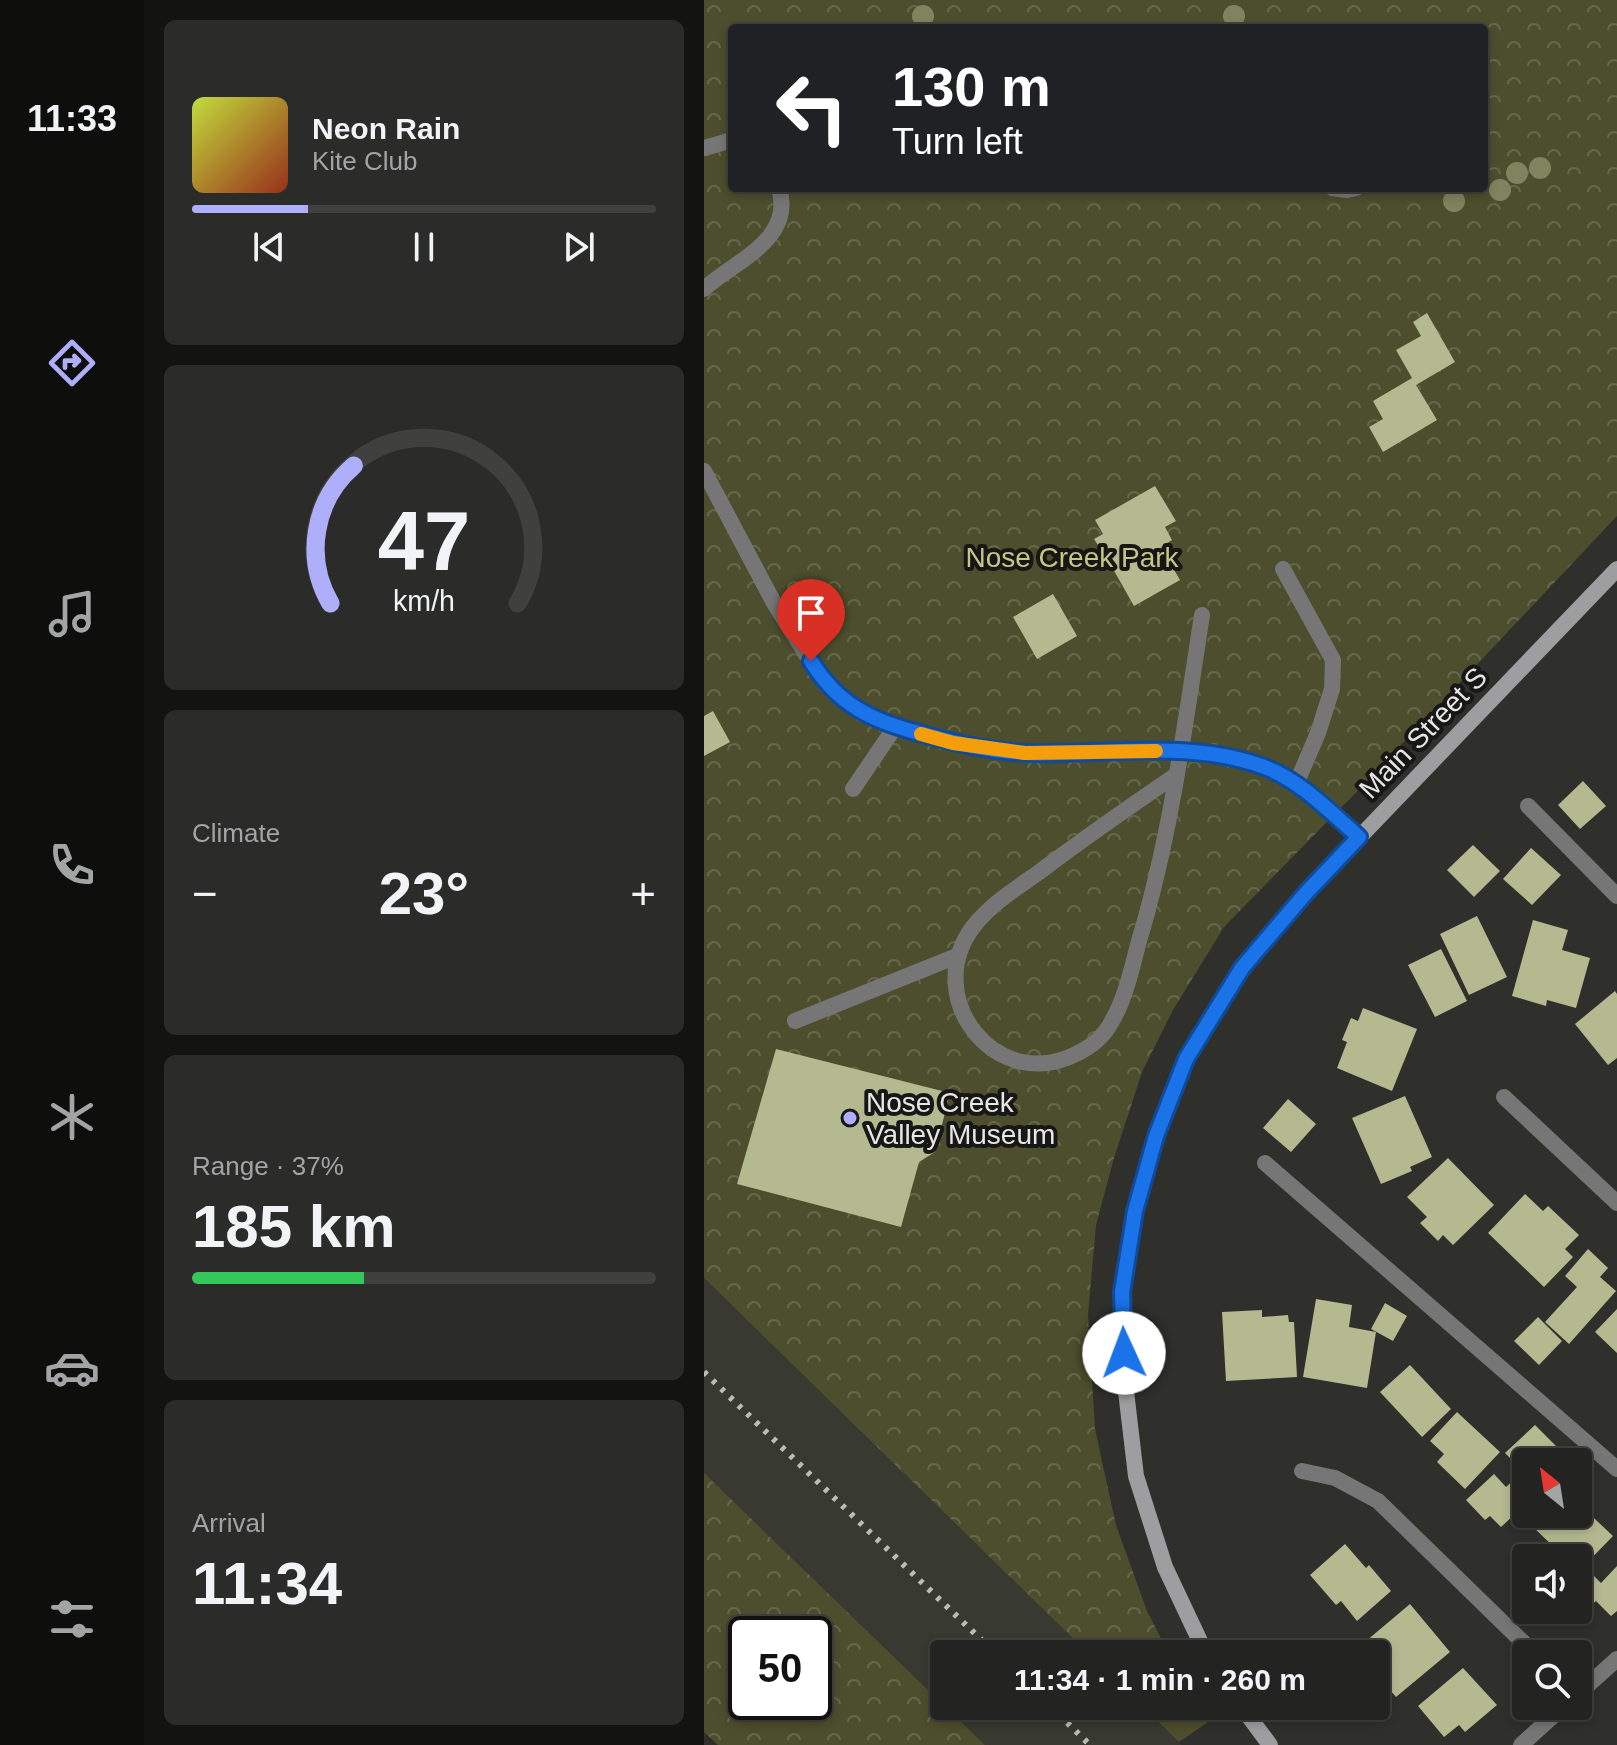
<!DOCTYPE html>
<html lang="en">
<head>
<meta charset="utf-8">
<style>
	:root { --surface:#232321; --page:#2b2b2a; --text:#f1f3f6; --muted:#a3a4a5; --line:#40403f; --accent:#afaefa }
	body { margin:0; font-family:Helvetica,sans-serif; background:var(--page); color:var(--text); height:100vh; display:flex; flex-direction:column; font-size:30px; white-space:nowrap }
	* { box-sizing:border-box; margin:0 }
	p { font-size:26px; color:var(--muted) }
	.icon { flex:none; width:44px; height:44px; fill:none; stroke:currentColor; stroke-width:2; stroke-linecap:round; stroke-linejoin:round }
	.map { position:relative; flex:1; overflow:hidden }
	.side { display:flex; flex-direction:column; gap:20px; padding:20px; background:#131312; width:560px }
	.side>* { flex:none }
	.guide { position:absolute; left:24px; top:24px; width:760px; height:168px; border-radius:8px; box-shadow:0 4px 12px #0003,0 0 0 2px var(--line); background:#202124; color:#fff; overflow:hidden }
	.needle { width:52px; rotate:330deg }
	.buttons { position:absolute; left:808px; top:1448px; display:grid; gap:16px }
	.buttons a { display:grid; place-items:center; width:80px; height:80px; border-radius:8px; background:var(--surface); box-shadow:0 4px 12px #0003,0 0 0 2px var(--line); font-size:40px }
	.speed { position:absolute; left:24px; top:1616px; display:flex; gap:16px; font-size:40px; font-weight:700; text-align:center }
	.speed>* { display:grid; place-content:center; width:104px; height:104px; border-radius:50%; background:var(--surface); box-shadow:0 4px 12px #0003,0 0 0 2px var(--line); line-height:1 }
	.speed .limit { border:4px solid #111; border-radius:12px; background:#fff; color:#111 }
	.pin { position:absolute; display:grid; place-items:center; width:68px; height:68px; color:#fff; margin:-82px -34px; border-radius:50% 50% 50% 0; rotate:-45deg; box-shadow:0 0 8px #0007 }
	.pin .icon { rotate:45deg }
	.me { position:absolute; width:88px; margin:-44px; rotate:358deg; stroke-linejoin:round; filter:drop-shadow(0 0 6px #0008) }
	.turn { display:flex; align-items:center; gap:28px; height:168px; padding:0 32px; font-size:36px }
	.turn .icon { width:104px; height:104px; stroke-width:2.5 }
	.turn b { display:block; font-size:56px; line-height:68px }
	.big { font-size:60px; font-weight:800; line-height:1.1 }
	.side .widget { flex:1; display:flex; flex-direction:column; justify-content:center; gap:12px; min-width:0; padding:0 28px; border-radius:12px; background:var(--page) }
	.side .dial { align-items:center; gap:0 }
	.dial svg { height:208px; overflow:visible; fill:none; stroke:var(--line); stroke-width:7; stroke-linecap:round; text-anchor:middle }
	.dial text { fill:var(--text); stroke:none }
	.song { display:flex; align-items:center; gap:24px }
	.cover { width:96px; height:96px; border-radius:12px; background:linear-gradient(135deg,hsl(70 70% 55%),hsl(10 70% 35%)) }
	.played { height:8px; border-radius:4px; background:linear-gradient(90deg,var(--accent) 25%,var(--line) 25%) }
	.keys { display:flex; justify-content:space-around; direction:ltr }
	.heat { display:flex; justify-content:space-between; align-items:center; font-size:44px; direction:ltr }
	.charge { height:12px; border-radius:6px; background:linear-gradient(90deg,#34c759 37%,var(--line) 0) }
	.trip { position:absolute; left:226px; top:1640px; width:460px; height:80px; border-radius:8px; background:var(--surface); box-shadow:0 4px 12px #0003,0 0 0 2px var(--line); font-weight:800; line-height:80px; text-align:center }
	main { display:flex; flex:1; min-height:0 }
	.tab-bar { display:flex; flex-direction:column; width:144px; justify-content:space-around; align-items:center; background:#0e0e0d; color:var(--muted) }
	.tab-bar .icon { width:56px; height:56px }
	.tab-bar .selected { color:var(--accent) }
	.tab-bar b { font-size:36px; color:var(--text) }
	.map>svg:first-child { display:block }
	.built { fill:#383930 }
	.park { fill:url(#park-crowns); fill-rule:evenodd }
	.building { fill:#b5b990 }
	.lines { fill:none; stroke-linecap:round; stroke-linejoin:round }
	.lane { stroke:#767677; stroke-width:16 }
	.street { stroke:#767677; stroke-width:16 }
	.secondary { stroke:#9e9ea0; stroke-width:16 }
	.rail { stroke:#bbbbb8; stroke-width:6; stroke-dasharray:4 8; stroke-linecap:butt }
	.tree { fill:#80835e }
	.route-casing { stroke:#114b97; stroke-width:20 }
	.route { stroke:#1a73e8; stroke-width:14 }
	.slow { stroke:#f59e0b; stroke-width:14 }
	.poi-dot { fill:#afaefa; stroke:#171716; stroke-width:3 }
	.labels { text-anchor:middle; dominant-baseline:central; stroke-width:8; stroke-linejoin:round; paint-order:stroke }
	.park-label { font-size:28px; fill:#c2c886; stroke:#171716 }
	.street-label { font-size:28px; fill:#e6e6e4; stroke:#171716 }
	.poi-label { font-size:28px; fill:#e6e6e4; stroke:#171716; text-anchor:start }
</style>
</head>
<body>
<main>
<nav class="tab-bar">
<b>11:33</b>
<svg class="icon selected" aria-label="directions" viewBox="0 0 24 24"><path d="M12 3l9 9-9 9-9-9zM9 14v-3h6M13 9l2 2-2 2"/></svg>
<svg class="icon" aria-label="music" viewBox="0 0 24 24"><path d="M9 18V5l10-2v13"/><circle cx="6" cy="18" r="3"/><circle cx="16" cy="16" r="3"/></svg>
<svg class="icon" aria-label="phone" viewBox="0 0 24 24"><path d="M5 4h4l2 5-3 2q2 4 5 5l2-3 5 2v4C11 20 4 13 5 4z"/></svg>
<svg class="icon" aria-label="climate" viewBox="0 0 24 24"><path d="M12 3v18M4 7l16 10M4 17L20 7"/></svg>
<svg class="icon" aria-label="car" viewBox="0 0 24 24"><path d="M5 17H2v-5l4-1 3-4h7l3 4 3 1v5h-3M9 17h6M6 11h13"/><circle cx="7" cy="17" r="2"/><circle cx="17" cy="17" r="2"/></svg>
<svg class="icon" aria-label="filters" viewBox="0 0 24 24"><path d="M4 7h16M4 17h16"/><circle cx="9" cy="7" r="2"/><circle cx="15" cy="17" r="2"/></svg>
</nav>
<section class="side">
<div class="widget">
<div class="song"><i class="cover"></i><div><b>Neon Rain</b><p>Kite Club</p></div></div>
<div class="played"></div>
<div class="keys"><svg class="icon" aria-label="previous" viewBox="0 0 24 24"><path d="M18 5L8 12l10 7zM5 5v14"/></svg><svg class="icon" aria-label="pause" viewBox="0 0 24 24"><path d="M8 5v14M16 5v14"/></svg><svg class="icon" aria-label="next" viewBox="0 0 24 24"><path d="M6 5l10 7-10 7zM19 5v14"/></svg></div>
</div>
<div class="widget dial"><svg viewBox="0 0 100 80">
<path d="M14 69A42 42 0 1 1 86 69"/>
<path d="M14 69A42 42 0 0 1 23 16" stroke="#afaefa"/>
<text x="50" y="56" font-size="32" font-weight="700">47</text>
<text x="50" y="72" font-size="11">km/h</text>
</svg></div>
<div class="widget"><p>Climate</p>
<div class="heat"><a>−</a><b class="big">23°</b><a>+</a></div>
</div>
<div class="widget"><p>Range · 37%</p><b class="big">185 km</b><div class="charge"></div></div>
<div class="widget"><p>Arrival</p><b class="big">11:34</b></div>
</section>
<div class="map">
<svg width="913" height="1745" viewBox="0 0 913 1745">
	<defs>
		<pattern id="park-crowns" width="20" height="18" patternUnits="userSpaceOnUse" patternTransform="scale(2)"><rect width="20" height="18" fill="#4c4e2d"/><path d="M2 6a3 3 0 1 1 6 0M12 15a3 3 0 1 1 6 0" fill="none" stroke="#66684b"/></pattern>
	</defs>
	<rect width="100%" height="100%" fill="#2f2f2c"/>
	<path class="built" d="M0,1278L385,1654H240V1705L0,1473Z
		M241,1706H438L478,1745H281Z"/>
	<path class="park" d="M0,0H913V516L666,778L520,927L469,1010L438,1072L410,1158L392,1225L384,1315L391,1429L412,1525L443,1611L465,1654H385L0,1278ZM28,28H780V188H28Z
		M0,1473L281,1745H14L0,1732ZM42,1634H110V1702H42Z
		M438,1706H494L504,1722L475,1742Z"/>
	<path class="building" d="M723,313L751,362L712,385L733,420L679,452L665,427L679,419L669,401L708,378L692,350L717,336L709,322Z
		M451,486L472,521L461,527L468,540L457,547L476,580L430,606L400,553L405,550L403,547L397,550L390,539L399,534L391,520Z
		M349,594L373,636L333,659L309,617Z
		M9,711L26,742L0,756V716Z
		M879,781L902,806L876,829L854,805Z
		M769,845L796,871L770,897L743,870Z
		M827,848L857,875L828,905L799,879Z
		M773,916L803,977L765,995L736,934Z
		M829,920L864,930L858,950L886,958L872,1008L843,1000L842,1006L808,996Z
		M737,949L763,1001L731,1017L704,965Z
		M911,991L913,994V1058L904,1065L871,1024Z
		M659,1008L713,1029L688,1091L633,1068L643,1042L638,1040L647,1018L654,1021Z
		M72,1049L246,1093L231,1152L215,1162L197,1227L33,1184Z
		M701,1096L728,1157L706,1167L708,1171L677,1184L648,1118Z
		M584,1099L612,1124L587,1152L559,1128Z
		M744,1158L790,1205L749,1245L739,1235L734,1241L716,1223L723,1217L703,1197Z
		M821,1194L839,1211L844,1206L875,1235L861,1249L869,1257L840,1287L784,1233Z
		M884,1249L904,1268L896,1277L912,1291L865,1344L841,1322L873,1287L861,1276Z
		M612,1299L648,1305L645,1327L672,1332L663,1388L599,1377Z
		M681,1303L703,1316L689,1341L667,1329Z
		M913,1309V1353L891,1332Z
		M558,1310V1317L584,1315L585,1322H590L593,1377L522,1381L518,1312Z
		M834,1317L858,1341L835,1365L810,1341Z
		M706,1365L747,1409L718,1437L676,1392Z
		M753,1412L796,1452L761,1489L733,1462L740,1454L726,1441Z
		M831,1425L852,1446L836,1462H822V1474L801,1453Z
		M817,1473L822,1478V1504L797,1527L786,1516L781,1520L762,1500L790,1474L802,1487Z
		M874,1503L909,1536L874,1572V1558H843L852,1549L829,1527L841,1514H874Z
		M641,1544L662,1568L665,1565L687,1591L653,1621L637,1601L632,1605L606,1575Z
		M913,1566V1611L907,1616L892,1601L877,1615L872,1610H874V1583L886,1572L897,1583Z
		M706,1604L746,1652L692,1697L672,1674V1654H661L655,1647Z
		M759,1668L793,1705L761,1732L755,1725L740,1737L714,1706Z"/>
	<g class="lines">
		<path class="lane" d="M0,148L28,140
			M628,188L643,190L652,188
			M0,289C30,261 91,240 75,188
			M0,471L70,603L121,684L157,713L191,727L249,743L321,753L477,751L516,754L564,768L592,784L655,837
			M579,569L629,660L628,689L614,733L592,784
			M472,775C425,807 379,839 334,873C311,889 286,905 269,927C216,998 293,1096 374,1053C388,1046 401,1035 408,1021C422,997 428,967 435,941C467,835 481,724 498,615
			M149,789L191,727
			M824,806L913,896
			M91,1021L253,956
			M561,1163L913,1469"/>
		<path class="street" d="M800,1097L913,1203
			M598,1471L631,1478L674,1501L831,1654
			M874,1694L913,1659
			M817,1745L860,1706"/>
		<path class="secondary" d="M502,1654L461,1567L432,1476L421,1383L418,1292L431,1211L452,1136L482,1059L538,968L601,894L913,569
			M537,1706L566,1745"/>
		<path class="rail" d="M0,1372L292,1654
			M346,1706L386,1745"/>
	</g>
	<g class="tree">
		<circle cx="219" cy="16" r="11"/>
		<circle cx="530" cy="16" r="11"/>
		<circle cx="836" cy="168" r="11"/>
		<circle cx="813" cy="173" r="11"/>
		<circle cx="796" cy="190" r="11"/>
		<circle cx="750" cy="201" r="11"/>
	</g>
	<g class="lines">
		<g class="route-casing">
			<path id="route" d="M107,661C133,704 168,721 215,733C249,743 286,751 322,753C402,756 486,738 563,768C598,782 627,813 655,837L601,894L538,968L482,1059L452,1136L431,1211L418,1292L420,1353"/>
		</g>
		<use href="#route" class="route"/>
		<path class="slow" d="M217,734L249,743L321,753L452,751"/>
	</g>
	<circle class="poi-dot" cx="146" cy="1118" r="8"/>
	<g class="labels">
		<g class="park-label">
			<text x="368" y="557">Nose Creek Park</text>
		</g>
		<g class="street-label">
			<text transform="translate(719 733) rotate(-46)">Main Street S</text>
		</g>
		<g class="poi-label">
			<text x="162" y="1102">Nose Creek<tspan x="162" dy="32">Valley Museum</tspan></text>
		</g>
	</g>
</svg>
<div class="buttons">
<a><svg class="needle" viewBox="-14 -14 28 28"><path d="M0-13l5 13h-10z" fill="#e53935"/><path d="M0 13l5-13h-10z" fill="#a3a4a5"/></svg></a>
<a><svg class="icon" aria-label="sound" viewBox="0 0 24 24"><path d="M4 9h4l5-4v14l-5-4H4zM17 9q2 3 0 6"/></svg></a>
<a><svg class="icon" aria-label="search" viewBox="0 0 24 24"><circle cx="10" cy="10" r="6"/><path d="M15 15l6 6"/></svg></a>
</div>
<div class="speed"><div class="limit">50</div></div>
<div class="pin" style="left:107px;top:661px;background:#d93025"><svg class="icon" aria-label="arrive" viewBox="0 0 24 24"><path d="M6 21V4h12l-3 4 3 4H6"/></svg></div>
<svg class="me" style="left:420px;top:1353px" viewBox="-20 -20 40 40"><circle r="19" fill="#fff"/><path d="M0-13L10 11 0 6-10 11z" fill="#1a73e8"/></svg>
<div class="trip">11:34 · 1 min · 260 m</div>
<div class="guide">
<div class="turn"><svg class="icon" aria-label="left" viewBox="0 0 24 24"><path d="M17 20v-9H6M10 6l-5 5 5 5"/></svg><div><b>130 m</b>Turn left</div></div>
</div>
</div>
</main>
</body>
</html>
